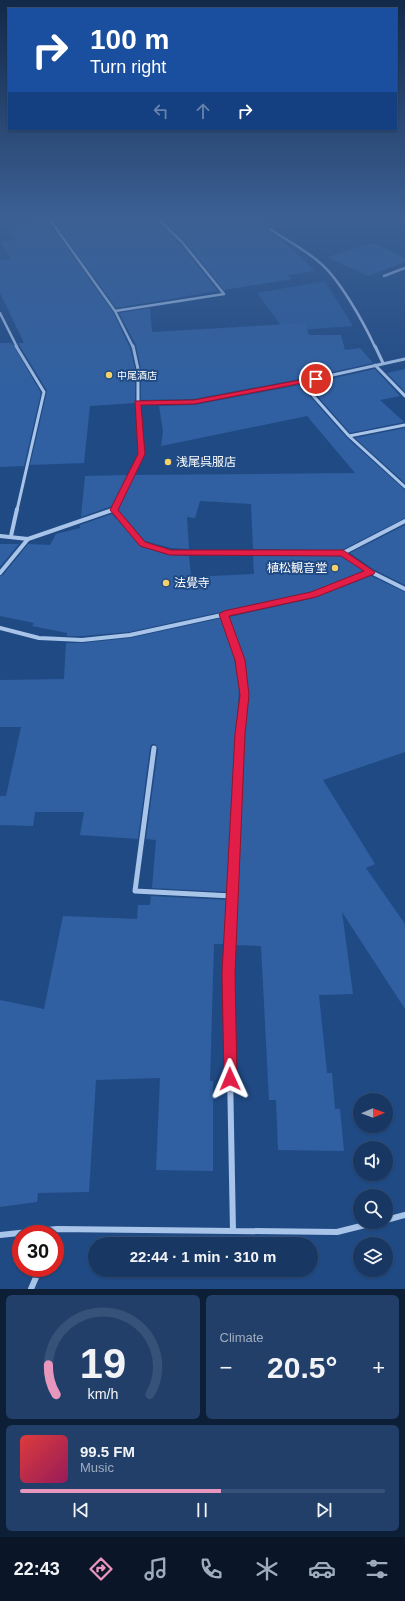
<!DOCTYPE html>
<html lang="en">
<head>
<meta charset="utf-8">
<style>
	:root { --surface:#183863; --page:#213f69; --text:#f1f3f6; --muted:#9facbe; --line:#365278; --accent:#e797bd }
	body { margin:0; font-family:Helvetica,"Noto Sans JP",sans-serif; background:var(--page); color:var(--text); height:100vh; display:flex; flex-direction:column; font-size:15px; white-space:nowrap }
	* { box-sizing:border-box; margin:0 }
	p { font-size:13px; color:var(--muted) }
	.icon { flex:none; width:22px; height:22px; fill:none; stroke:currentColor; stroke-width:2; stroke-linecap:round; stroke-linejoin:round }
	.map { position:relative; height:1289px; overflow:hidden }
	.drawer { display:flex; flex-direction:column; gap:6px; padding:6px; background:#0d1f36; flex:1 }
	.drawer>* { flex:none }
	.banner { position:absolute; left:8px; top:8px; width:389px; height:122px; border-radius:0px; box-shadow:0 1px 3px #0004,0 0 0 1px var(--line); background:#1a4fa0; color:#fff; overflow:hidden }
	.needle { width:26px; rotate:89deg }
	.tools { position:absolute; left:353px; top:1093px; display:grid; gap:8px }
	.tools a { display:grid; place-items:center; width:40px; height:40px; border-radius:50%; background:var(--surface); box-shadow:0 1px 3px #0004,0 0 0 1px var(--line); font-size:20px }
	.speed { position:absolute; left:12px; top:1225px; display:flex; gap:8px; font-size:20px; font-weight:700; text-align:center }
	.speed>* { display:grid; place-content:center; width:52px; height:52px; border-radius:50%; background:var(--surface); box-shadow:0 1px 3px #0004,0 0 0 1px var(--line); line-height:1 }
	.speed .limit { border:6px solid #d22; background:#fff; color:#111 }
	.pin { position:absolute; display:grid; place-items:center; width:34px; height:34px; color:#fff; margin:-17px; border:2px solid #fff; border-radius:50%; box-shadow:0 1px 4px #0007 }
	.me { position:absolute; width:44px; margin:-22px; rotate:359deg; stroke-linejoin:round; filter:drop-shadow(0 0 3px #0008) }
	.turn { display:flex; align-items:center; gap:14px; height:84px; padding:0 16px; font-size:18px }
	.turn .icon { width:52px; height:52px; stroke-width:2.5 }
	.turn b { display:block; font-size:28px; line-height:34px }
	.lanes { display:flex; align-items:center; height:38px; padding:0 16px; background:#0003; justify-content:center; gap:20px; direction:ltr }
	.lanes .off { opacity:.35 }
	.big { font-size:30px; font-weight:700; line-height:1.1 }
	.drawer .tile { flex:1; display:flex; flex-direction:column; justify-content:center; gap:6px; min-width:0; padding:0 14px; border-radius:6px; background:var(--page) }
	.drawer .dial { align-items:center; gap:0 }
	.dial svg { height:104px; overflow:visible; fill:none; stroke:var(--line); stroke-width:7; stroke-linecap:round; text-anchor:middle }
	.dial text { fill:var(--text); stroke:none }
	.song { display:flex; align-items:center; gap:12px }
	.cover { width:48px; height:48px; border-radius:6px; background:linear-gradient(135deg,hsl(0 70% 55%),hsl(330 70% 35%)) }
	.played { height:4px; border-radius:2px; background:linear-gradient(90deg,var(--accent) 55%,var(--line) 55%) }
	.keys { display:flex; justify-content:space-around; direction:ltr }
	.heat { display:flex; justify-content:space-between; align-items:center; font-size:22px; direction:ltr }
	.drawer .tiles { flex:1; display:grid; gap:6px; grid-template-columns:1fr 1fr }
	.tile:last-child { grid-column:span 2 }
	.trip { position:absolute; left:88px; top:1237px; width:230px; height:40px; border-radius:20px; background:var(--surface); box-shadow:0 1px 3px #0004,0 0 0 1px var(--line); font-weight:700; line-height:40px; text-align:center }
	.dock { display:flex; height:64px; justify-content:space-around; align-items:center; background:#0a1628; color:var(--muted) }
	.dock .icon { width:28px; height:28px }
	.dock .on { color:var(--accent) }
	.dock b { font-size:18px; color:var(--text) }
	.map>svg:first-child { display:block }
	.green { fill:#2a5b9c }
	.building { fill:#3060a2 }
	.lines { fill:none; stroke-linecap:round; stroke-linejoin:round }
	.minor-far4 { stroke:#a9c4e9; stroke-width:2.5 }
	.minor-far3 { stroke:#a9c4e9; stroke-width:3 }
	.minor-far2 { stroke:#a9c4e9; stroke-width:4 }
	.minor-far1 { stroke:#a9c4e9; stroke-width:5 }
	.minor { stroke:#a9c4e9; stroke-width:6 }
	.route { fill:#e11d48; stroke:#92132f }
	.poi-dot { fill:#f6d169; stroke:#204a84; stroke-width:1.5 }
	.labels { text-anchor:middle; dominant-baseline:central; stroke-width:4; stroke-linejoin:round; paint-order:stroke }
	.far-poi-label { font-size:10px; fill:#fff; stroke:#204a84; text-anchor:start }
	.poi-label { font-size:12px; fill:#fff; stroke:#204a84; text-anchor:start }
</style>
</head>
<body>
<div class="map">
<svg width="405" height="1289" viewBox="0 0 405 1289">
	<rect width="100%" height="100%" fill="#204a84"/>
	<path class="green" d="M325,281L353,326L285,331L257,293Z"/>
	<path class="building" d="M62,217H153L180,244L218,291L116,308L52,218Z
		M160,217H257L268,227V231L282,240L315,271L288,275L292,279L224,290L184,240Z
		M46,219L113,312L130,348L135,369V403L90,406L84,463L30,465L47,391L18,343H24L0,293V260L11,259L1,242L16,240L7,226Z
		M374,243L405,258V262L368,276L328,257Z
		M150,308L152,332L305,323L309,335H341L345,350L360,348L373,363L300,379L194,399L141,400V369L136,345L119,313Z
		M0,343H12L41,393L24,466L0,467Z
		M375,369L400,396L380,400L404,422L350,433L307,384Z
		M405,369V392L387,373Z
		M300,385L347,438L405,490V518L342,550L253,549L251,504L200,501L195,518L187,517L189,549L171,548L145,541L118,510L134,475L355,473L307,416L161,446L163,431L159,406L194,405Z
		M405,428V483L355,438Z
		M127,475L112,506L81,517L85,476Z
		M112,514L142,547L169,555L189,556L191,577L254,574L253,556H342L364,571L312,592L129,632L82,636H67V633L32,626L34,623L0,616V576L3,575L28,544L50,545L56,534L80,528V525Z
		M405,525V585L373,569L350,553Z
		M0,544H19L0,567Z
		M371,576L405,592V752L323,780L375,864L366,868L405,924V1009L342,912L353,994L319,995L327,1073H332L335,1109H340L344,1151L278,1150L276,1100H269L261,946L233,945L246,700L243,662L229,617L314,598Z
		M222,618L233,652L239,687L228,892L152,888L156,840L146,839L158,749L155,744H152L150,747L138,839L80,835L84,812H35L33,826L0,825V796H6L21,727H0V680L64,679L66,643H82L130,638Z
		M151,896L228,900L225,944H214L210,1081H213V1171L156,1170L160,1078L96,1080L89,1192L38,1193L37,1202L0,1207V1000L44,1009L63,916L137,919L138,905H150Z"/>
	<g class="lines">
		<path class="minor-far4" d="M48,217L115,311L133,347
			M156,217L182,242L224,294
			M270,229C286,240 304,249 319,262C339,278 364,323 375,347
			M384,276L405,268
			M115,311L224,294
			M0,313L17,347"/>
		<path class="minor-far3" d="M16,346L44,392L17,510
			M133,346L138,369V403
			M375,346L383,363
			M375,365L405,396
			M301,382L349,436L405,487
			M349,436L405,425
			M114,510L141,453L138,403L194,402L301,382L405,359"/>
		<path class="minor-far2" d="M114,510L143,544L170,552L343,553L405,521
			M0,536L28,539L115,509
			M11,536L17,509
			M343,553L371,572L405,589
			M0,573L28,539
			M224,614C237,650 246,674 242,714
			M0,628L39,638L82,640L130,635L313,595L371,572"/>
		<path class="minor-far1" d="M154,748L135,891L232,896
			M228,969L242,713"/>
		<path class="minor" d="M228,968L233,1231
			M386,1220L405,1215
			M0,1235L57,1229L337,1232L377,1222
			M31,1289L40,1268"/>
	</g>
	<linearGradient id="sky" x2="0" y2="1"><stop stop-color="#122949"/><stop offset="0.55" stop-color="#3c6094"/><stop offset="1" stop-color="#3c6094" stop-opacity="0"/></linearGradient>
	<rect width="405" height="397" fill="url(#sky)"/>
	<path class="route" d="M316,377L319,379L318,380L194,404L141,405L145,454L118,510L145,542L171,550H343L375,572L374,574L316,597L229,616L245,660L249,695L245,734L235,973L237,1079L235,1084L230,1085L226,1084L224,1079L222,973L235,734L240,695L235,660L219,614L224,611L311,592L364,571L341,556L170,555L140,546L110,510L138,454L135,401L194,400Z"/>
	<g class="poi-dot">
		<circle cx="109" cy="375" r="4"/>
		<circle cx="168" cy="462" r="4"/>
		<circle cx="335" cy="568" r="4"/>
		<circle cx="166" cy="583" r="4"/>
	</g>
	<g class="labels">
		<g class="far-poi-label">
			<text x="117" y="375">中尾酒店</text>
		</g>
		<g class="poi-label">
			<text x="176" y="462">浅尾呉服店</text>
			<text x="327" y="568" text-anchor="end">植松観音堂</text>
			<text x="174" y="583">法覺寺</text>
		</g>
	</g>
</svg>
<div class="tools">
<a><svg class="needle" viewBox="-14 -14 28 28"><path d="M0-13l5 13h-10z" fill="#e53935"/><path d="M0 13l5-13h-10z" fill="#9facbe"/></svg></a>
<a><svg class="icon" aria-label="sound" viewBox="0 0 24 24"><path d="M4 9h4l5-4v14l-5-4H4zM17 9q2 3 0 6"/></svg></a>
<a><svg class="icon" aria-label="search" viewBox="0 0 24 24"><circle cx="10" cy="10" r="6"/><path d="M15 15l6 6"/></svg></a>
<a><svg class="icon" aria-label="layers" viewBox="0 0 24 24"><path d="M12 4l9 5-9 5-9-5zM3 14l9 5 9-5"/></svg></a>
</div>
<div class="speed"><div class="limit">30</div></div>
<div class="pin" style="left:316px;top:379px;background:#d93025"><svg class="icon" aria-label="arrive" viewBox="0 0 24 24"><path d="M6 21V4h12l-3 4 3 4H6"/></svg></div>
<svg class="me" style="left:230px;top:1079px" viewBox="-20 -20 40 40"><path d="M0-17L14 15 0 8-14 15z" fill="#e11d48" stroke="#fff" stroke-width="4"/></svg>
<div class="trip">22:44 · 1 min · 310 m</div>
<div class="banner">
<div class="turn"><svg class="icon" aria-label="right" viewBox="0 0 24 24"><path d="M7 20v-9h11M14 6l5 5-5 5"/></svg><div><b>100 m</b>Turn right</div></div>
<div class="lanes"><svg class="icon off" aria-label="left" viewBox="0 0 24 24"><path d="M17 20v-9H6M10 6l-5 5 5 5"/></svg><svg class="icon off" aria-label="ahead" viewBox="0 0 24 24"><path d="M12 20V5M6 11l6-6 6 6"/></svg><svg class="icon" aria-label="right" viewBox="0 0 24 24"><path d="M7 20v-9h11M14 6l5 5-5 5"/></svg></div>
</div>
</div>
<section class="drawer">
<div class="tiles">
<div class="tile dial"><svg viewBox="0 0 100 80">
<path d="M14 69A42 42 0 1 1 86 69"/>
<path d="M14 69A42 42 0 0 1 8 46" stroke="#e797bd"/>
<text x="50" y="56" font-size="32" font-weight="700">19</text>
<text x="50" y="72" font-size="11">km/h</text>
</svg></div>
<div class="tile"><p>Climate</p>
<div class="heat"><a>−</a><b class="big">20.5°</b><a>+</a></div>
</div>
<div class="tile">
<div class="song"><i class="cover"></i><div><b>99.5 FM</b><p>Music</p></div></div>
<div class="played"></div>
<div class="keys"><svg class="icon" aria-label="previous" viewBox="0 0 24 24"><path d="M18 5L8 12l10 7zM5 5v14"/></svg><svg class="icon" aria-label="pause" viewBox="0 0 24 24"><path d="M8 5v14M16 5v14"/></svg><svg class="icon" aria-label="next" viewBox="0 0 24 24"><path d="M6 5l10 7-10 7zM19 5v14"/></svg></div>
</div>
</div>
</section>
<nav class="dock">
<b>22:43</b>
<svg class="icon on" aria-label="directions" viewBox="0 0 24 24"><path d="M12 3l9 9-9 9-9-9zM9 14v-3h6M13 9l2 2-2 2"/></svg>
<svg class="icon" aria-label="music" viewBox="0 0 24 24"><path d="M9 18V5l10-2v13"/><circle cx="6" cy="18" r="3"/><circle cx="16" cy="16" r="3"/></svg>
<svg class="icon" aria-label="phone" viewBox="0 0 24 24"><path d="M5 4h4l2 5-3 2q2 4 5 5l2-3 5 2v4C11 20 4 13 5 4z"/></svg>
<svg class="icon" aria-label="climate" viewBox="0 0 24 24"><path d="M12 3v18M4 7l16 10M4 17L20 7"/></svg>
<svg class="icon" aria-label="car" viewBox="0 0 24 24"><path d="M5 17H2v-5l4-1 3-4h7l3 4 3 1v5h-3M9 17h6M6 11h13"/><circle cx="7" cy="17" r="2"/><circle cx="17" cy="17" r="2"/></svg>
<svg class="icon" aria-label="filters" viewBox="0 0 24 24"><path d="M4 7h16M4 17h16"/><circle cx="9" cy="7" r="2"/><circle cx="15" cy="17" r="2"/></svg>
</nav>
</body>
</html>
